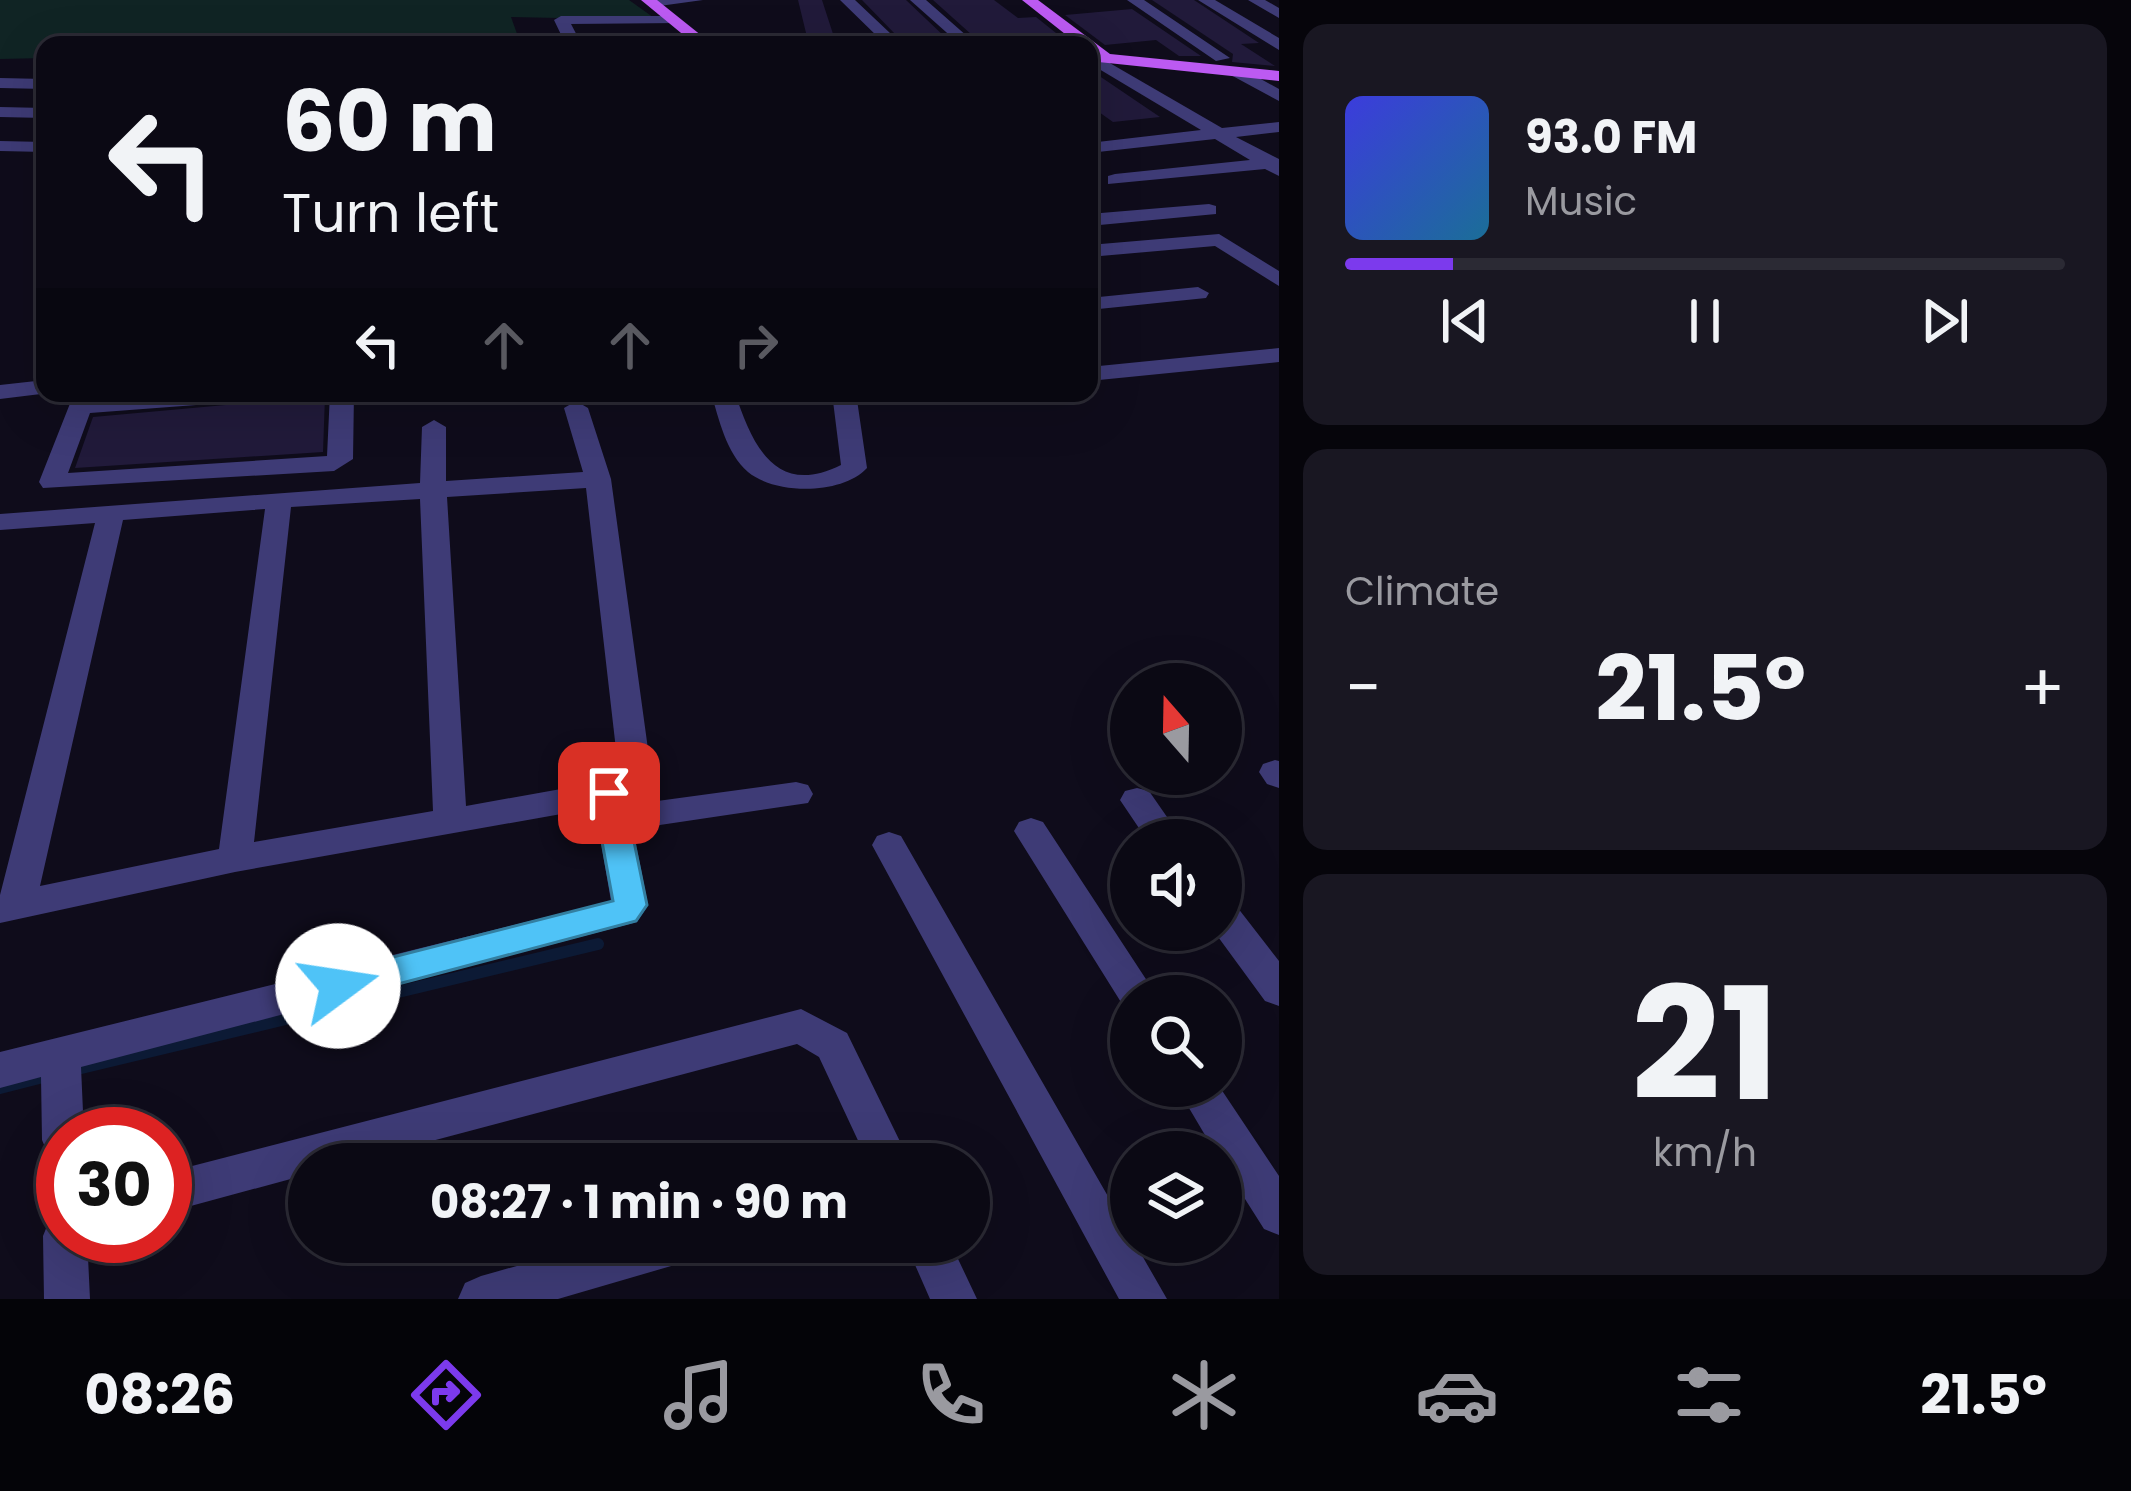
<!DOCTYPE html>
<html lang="en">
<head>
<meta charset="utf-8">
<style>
	:root { --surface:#0b0914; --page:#191722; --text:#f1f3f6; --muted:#9a9aa0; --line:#2b2a34; --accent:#7c3aed }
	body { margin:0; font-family:Poppins,sans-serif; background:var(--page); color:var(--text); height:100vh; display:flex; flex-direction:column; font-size:45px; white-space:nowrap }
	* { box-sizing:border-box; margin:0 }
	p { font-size:39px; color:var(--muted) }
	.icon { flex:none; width:66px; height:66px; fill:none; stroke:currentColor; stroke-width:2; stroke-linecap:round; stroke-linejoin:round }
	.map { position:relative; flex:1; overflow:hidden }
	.details { display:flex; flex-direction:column; gap:24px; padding:24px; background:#06050b; width:852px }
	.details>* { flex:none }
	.hud { position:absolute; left:36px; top:36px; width:1062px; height:366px; border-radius:24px; box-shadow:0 12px 48px #0002,0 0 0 3px var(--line); background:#0b0914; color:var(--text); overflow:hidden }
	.needle { width:78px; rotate:340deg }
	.fabs { position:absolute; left:1110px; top:663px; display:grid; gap:24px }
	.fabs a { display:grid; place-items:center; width:132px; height:132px; border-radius:50%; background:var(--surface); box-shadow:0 12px 48px #0002,0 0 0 3px var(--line); font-size:60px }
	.speed { position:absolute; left:36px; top:1107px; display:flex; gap:24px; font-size:60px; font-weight:700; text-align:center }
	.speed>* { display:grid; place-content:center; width:156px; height:156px; border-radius:50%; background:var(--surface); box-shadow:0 12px 48px #0002,0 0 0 3px var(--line); line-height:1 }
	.speed .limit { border:18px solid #d22; background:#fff; color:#111 }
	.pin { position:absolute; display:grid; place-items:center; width:102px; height:102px; color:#fff; margin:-51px; border-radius:24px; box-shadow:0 6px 18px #0006 }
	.me { position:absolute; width:132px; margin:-66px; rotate:76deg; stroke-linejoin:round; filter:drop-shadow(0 0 9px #0008) }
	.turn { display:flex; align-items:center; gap:42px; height:252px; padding:0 48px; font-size:54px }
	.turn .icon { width:156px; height:156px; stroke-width:2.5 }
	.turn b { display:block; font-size:84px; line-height:102px }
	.lanes { display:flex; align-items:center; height:114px; padding:0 48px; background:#0003; justify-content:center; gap:60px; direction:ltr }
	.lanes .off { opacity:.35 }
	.big { font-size:90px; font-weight:700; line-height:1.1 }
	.details .card { flex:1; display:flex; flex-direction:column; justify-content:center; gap:18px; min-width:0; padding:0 42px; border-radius:24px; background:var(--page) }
	.details .dial { align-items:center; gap:0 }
	.dial b { font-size:156px; line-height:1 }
	.song { display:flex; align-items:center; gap:36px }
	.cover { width:144px; height:144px; border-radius:18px; background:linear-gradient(135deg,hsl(240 70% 55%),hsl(200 70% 35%)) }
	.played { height:12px; border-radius:6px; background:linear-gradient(90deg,var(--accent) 15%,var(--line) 15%) }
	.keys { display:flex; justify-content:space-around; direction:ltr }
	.heat { display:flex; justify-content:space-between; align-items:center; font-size:66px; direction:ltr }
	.trip { position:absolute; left:288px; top:1143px; width:702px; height:120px; border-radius:60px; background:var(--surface); box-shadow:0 12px 48px #0002,0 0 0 3px var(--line); font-weight:700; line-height:120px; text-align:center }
	.tab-bar { display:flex; height:192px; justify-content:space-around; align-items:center; background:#040408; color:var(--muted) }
	.tab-bar .icon { width:84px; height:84px }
	.tab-bar .current { color:var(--accent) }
	.tab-bar b { font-size:54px; color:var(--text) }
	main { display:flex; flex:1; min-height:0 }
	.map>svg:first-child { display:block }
	.green { fill:#102424 }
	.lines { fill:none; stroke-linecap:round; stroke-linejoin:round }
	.stream { stroke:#0c1a35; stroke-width:12 }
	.building { fill:#211a3a }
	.minor { fill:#3e3b76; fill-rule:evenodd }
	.major { fill:#bc5af2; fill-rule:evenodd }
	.route { fill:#4fc3f7; stroke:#337fa1; stroke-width:3 }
</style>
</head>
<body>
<main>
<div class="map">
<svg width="1279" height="1299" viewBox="0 0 1279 1299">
	<rect width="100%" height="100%" fill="#0f0c1b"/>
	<path class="green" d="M0,0H629L657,20L511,17L521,45H45V58L0,59Z"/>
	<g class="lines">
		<path class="stream" d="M73,1070L598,944
			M0,1088L51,1075"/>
	</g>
	<path class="building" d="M798,0H822L834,37H807Z
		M862,0H906L946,38L896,35Z
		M933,0H994L1018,18L1036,17L1066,41L1005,43L995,34L972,35Z
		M1152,0H1194L1259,43L1241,44L1275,66L1232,62L1233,54Z
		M1132,9L1201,56H1179L1156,40L1105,45L1065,15Z
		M1089,69L1160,117L1113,122L1089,105Z
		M325,396L323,452L75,468L93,417Z"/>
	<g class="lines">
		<path class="minor" d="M647,0H703L652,7Z
			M840,0H855L891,34V40H881Z
			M910,0H926L968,37L955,40Z
			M1127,0H1144L1230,58L1216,61Z
			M1198,0H1215L1279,38V50Z
			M1248,0H1265L1279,8V18Z
			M674,16L679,23L571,24L582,45H566L554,20L561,16Z
			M1089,51L1222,128L1279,122V132L1236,137L1279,159V176L1265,169L1108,184V176L1115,174L1250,160L1215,139L1089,153V143L1201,130L1089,63Z
			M1229,68H1241L1279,89V101L1229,74Z
			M0,78L45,79V89L0,88Z
			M0,107L45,108V118L0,117Z
			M0,141L45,142V152L0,151Z
			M1209,204L1216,206V214L1089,226V214Z
			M1219,234L1279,271V286L1215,246L1089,257V245Z
			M1198,287L1209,293L1206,298L1089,310V298Z
			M1279,348V362L1089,381V367Z
			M45,380V393H49L0,399V385Z
			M161,393H273L261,400L90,413L68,473L327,456L330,393H354L353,459L334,471L43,488L39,482L71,401Z
			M711,393H735C752,444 775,498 841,465L832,393H856L867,468C842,495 776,495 748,472C726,453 719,419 711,393Z
			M576,401L588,408L611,479L651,771L626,797L628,805L796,782L808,785L813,794L808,803L633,829L648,905L637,922L81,1067L84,1134H63V1159L48,1154L42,1140L41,1077L0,1088V1052L611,901L595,808L235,872L0,923V895L95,523L0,530V514L420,483L422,427L434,420L446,427V481L583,472L564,408ZM586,488L618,767L600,782L466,806L447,497ZM420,499L433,811L254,842L291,507ZM265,509L219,849L40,886L123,520Z
			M1275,760L1279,761V788L1267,784L1259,772L1263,764Z
			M1137,788L1149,791L1183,840H1147L1120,800L1125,791Z
			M1031,818L1043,822L1157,996H1131V1010L1124,1007L1014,831L1019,822Z
			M889,832L901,836L1167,1299H1119L872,845L877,836Z
			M1221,899L1234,903L1279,961V1006L1265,1001L1213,930H1221Z
			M801,1009L847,1033L911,1164H869L819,1057L797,1044L345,1164H309V1174L165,1213V1173Z
			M1176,1086H1219L1279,1176V1235L1264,1229L1221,1161V1152H1215Z
			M63,1215V1236H87L90,1299H44L43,1236L49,1221Z
			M602,1242H700L694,1257L678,1264L558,1299H458L465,1283L481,1276Z
			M905,1242H950L977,1299H930Z"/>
		<path class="major" d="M641,0H657L702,36L729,45L692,42Z
			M1022,0H1038L1110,54L1279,71V81L1089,61V45H1079Z
			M842,40H916L924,45H834Z
			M956,40H990L998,45H948Z"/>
	</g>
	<path class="route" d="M609,782L619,785L624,793L647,905L636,921L338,1000L325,996L320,986L325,976L338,971L613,901L593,793L598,785Z"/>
</svg>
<div class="fabs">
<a><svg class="needle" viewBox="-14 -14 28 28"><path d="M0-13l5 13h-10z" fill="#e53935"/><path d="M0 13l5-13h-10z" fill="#9a9aa0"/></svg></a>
<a><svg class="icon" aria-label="sound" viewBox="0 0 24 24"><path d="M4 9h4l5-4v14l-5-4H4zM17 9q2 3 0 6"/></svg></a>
<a><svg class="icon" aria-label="search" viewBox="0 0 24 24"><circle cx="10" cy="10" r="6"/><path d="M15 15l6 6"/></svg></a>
<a><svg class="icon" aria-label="layers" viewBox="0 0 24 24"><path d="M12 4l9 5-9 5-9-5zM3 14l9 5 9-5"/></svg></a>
</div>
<div class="speed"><div class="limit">30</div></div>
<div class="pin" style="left:609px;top:793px;background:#d93025"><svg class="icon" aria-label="arrive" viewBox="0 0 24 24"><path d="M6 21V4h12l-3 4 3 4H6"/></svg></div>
<svg class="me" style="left:338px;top:986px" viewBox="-20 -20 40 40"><circle r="19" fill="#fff"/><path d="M0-13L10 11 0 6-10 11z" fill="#4fc3f7"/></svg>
<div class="trip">08:27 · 1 min · 90 m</div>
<div class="hud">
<div class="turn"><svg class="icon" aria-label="left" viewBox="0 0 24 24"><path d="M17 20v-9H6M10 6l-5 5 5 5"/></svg><div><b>60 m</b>Turn left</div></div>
<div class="lanes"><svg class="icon" aria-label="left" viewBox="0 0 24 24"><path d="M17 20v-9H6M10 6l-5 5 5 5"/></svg><svg class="icon off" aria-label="ahead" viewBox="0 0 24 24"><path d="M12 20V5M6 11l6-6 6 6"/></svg><svg class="icon off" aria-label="ahead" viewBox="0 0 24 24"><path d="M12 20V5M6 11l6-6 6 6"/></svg><svg class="icon off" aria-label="right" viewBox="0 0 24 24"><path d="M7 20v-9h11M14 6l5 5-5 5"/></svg></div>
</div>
</div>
<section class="details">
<div class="card">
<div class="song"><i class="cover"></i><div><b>93.0 FM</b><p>Music</p></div></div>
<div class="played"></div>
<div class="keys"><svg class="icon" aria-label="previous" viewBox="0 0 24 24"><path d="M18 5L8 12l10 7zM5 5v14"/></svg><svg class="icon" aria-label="pause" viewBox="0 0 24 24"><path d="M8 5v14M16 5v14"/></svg><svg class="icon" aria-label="next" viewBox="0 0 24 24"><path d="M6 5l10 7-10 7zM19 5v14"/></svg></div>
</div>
<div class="card"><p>Climate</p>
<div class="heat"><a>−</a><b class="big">21.5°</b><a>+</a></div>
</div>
<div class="card dial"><b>21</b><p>km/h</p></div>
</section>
</main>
<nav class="tab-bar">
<b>08:26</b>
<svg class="icon current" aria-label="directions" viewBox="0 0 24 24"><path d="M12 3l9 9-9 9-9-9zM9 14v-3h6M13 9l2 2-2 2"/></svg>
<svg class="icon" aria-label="music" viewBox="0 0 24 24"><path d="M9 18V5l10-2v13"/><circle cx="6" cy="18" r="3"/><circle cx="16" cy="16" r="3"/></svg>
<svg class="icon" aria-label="phone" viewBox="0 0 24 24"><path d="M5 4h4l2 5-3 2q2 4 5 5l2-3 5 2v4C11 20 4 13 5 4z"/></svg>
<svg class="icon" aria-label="climate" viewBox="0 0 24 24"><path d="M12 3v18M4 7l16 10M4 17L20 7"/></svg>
<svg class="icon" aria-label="car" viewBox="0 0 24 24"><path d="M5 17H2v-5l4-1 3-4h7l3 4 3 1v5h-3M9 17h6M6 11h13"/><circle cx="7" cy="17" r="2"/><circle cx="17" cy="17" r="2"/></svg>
<svg class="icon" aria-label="filters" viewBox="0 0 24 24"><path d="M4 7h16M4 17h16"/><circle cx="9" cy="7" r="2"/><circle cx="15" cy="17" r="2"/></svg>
<b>21.5°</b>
</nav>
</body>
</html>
